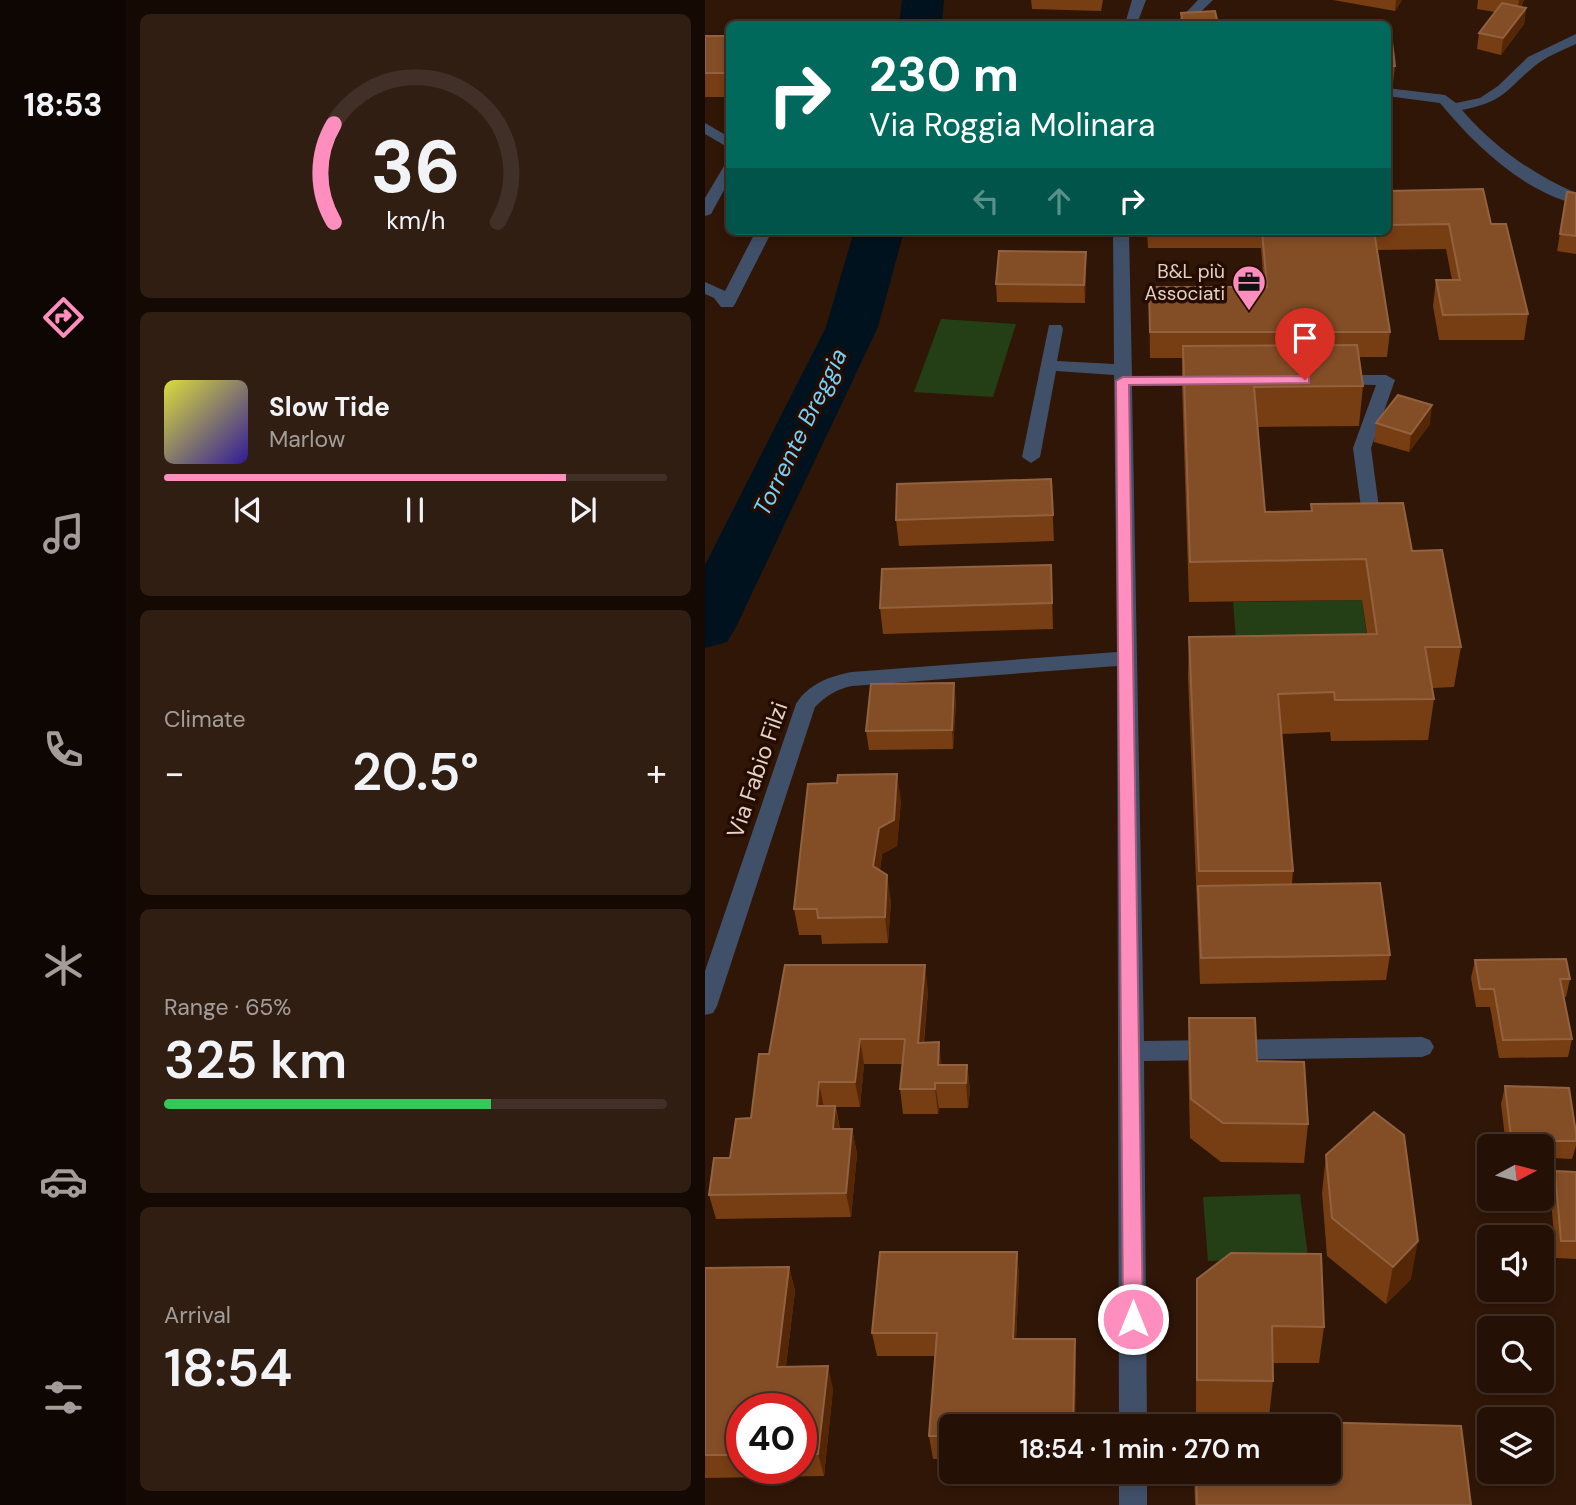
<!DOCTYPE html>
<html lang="en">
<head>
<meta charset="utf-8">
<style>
	:root { --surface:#241005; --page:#301e13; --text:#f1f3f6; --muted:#a39d9a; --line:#413027; --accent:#fe8ebd }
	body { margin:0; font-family:"DM Sans",sans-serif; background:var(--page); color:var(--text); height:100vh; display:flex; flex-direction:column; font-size:26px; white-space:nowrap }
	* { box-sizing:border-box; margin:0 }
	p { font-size:23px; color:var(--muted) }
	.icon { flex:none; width:38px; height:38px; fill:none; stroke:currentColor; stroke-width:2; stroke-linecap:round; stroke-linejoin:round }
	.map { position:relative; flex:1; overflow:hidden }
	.details { display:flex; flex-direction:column; gap:14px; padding:14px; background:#140903; width:579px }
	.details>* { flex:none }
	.hud { position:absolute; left:21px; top:21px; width:665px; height:214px; border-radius:10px; box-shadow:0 4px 10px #0003,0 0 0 2px var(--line); background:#00695c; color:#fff; overflow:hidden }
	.needle { width:46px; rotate:83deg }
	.buttons { position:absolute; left:772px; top:1134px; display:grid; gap:14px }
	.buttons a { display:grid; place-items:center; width:77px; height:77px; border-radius:10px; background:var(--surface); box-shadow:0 4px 10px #0003,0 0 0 2px var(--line); font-size:35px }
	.speed { position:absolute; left:21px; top:1393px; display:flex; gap:14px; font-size:35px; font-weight:700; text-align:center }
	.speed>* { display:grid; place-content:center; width:91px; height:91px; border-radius:50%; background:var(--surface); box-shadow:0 4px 10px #0003,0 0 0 2px var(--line); line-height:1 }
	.speed .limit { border:10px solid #d22; background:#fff; color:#111 }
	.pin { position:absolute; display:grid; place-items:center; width:60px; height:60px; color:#fff; margin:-72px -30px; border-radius:50% 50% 50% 0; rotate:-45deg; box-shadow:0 0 7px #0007 }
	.pin .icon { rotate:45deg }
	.me { position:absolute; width:77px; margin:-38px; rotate:0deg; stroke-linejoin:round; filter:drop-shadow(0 0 5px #0008) }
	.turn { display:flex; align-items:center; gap:24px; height:147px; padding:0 28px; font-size:32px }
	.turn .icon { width:91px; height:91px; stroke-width:2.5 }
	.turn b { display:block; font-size:49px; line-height:60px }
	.lanes { display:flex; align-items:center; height:66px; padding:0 28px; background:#0003; justify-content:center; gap:35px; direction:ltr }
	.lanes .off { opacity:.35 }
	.big { font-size:52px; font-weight:600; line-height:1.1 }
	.details .card { flex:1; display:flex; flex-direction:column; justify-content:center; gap:10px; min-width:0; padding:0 24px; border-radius:10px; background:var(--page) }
	.details .dial { align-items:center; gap:0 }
	.dial svg { height:182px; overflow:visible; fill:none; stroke:var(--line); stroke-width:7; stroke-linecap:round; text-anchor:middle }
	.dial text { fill:var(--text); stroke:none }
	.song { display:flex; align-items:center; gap:21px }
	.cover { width:84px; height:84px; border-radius:10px; background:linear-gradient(135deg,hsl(60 70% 55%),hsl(250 70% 35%)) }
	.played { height:7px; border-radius:4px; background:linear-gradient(90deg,var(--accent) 80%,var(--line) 80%) }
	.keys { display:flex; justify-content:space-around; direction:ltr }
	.heat { display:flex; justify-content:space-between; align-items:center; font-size:38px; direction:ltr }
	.charge { height:10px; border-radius:5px; background:linear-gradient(90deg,#34c759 65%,var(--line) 0) }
	.trip { position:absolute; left:234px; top:1414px; width:402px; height:70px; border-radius:10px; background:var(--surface); box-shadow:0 4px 10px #0003,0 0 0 2px var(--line); font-weight:600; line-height:70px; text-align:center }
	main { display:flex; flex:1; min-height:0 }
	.dock { display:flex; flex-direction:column; width:126px; justify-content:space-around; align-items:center; background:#0e0602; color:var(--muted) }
	.dock .icon { width:49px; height:49px }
	.dock .active { color:var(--accent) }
	.dock b { font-size:32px; color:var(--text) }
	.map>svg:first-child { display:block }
	.green { fill:#243f15 }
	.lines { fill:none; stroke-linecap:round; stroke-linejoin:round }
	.river { fill:#00121d; fill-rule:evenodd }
	.minor { fill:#415069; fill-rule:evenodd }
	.wall { fill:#773d13; fill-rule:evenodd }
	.shaded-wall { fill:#562706 }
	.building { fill:#834d26; stroke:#926240; stroke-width:2 }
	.route { fill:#fe8ebd; stroke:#a55c7b; stroke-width:2 }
	.labels { text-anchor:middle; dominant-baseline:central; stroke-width:7; stroke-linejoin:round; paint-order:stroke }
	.far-poi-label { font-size:19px; fill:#e4d1c8; stroke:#250c01; text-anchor:end }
	.street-label { font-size:23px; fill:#e4d1c8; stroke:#250c01 }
	.water-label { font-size:24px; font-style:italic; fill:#75d1f9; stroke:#250c01 }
</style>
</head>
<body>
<main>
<nav class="dock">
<b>18:53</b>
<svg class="icon active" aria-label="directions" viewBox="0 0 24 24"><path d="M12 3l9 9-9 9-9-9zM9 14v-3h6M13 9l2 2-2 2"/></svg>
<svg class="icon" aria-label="music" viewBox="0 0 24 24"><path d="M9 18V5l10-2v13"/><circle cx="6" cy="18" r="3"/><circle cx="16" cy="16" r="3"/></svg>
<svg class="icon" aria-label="phone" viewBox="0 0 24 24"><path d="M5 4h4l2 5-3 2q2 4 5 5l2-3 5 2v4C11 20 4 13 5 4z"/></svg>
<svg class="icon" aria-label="climate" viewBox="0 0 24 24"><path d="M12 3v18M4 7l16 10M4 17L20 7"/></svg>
<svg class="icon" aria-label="car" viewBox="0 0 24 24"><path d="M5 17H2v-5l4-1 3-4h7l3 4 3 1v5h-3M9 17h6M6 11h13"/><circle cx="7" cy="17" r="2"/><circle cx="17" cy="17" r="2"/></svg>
<svg class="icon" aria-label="filters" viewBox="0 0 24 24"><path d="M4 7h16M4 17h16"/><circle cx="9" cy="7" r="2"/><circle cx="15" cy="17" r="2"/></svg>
</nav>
<section class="details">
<div class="card dial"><svg viewBox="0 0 100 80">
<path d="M14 69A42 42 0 1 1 86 69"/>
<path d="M14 69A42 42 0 0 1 14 26" stroke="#fe8ebd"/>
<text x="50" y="56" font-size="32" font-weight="700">36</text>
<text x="50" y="72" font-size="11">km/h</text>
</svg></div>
<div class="card">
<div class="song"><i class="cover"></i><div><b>Slow Tide</b><p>Marlow</p></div></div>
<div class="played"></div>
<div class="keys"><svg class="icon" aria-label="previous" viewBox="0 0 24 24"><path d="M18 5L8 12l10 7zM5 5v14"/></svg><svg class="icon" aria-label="pause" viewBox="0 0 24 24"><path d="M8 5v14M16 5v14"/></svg><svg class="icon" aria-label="next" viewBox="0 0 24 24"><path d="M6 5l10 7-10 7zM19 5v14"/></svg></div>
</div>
<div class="card"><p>Climate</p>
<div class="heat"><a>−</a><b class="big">20.5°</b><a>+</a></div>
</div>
<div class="card"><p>Range · 65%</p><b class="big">325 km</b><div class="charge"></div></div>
<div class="card"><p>Arrival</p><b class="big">18:54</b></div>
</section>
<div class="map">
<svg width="871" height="1505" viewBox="0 0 871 1505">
	<rect width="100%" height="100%" fill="#301607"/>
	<path class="green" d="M236,319L311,324L288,397L209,392Z
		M657,600L667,675L534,677L528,602Z
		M595,1194L603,1257L503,1261L498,1197Z"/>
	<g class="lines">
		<path class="river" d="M197,0H239L237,24H194Z
			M149,231H199L173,327L31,627L22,642L0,648V565L121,327Z"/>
		<path class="minor" d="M427,0H441L432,24H420Z
			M493,0H508L483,24H470Z
			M871,34V44C858,50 842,56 831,65C799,91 801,101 757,110C789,147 827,174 871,193V204C816,190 770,145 735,103L682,96V88L740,95L751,103L775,98L793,86L823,57Z
			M0,123L24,137V148L0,134Z
			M24,164V181L6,214L0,216V198L19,166Z
			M51,231H67L30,304L28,307H16L9,298L0,294V282L20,291Z
			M408,231H424L427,376H503L512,381L503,386H427L439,1041L717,1037L725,1040L729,1047L725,1054L717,1057L439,1061L442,1426H414L412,666L147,686C132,689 121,696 110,707L12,1006L8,1013L0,1015V971L91,704C103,684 125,676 147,672L412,652L409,375L351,371L335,457L326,463L317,457L344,325H356L358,329L352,361L409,364Z
			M630,375H681L690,380L666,448L677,530L675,534H661L659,530L648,448L671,385L624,384L621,380L624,376Z
			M414,1472H442V1505H414Z"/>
	</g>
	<path class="wall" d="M326,0H398L396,11L327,9Z
		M628,0H697L690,11Z
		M773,0H819L816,7L821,8L819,24L796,55L772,49L774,33L790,12L772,9Z
		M0,36H24V97H0Z
		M682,42L690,66L688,83H682Z
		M682,191L786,224L823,314L819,340H734L728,306L731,280H747L741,249L672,250L685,332L682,357H654L658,386L654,426L552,427L560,512L606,511V504L707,551L756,647L749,687L727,688L729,699L723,740L626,741L625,732L577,734L588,871L587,884L685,955L681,980L495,984L483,677L484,637L662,634L657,600L484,602L477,386V358H445L444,287H559L556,248H443L442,231H682Z
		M862,192L871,193V254L852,251Z
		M381,252V270L380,303L292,302L291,284Z
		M671,423L725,424L704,452L669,442Z
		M346,479L349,541L194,546L191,520Z
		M347,591L348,629L178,634L175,608Z
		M251,701L248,749L164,750L161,731Z
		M196,800L192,846L177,854L175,870L186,901L183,943L117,944L116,935H94L89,909Z
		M770,960L865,979L861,997H859L867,1039L863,1057L794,1058L785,1007H771L766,978Z
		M223,991L219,1043L237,1065H262L265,1090L263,1108H234L233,1114H198L195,1089L197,1064H159L155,1107H131L135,1129H147L152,1154L146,1217L11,1219L4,1195L25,1158L46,1118L64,1054Z
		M484,1018L552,1061L603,1124L599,1163L516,1162L485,1138L483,1057Z
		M800,1086L871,1133V1146L867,1159L847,1158L844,1167H836V1146H801L796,1104Z
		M621,1155L706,1279L681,1304L622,1256L617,1193Z
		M850,1171L871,1172V1259L851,1258L845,1189Z
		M312,1252L314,1276L311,1339L371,1362L370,1426H247V1459H228L224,1436L230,1356H172L167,1333Z
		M84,1267L90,1291L81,1366L128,1389L119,1476L0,1478V1268ZM37,1409H96V1468H37Z
		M492,1279L619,1327L614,1363H567L568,1381L564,1417L491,1415V1316Z
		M489,1472H625L766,1505H490Z"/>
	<path class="shaded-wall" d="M691,0H697L690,11Z
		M814,0H819L812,15Z
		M821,8L819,24L796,55L798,38Z
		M381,252V270L380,303L379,285Z
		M727,405L725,424L704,452L706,434Z
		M249,683L251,701L248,749L247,730Z
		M192,774L196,800L192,846L177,854L172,892L168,866L174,828Z
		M182,875L186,901L183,943L180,917Z
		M220,965L223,991L216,1068L213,1043Z
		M155,1039L159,1064L155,1107L150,1082Z
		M234,1042L237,1068L233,1065Z
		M262,1065L265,1090L263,1108L261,1083Z
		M114,1082L119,1108L112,1106Z
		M230,1083L234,1108L233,1114L230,1089Z
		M130,1106L135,1131L128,1129Z
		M147,1129L152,1154L146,1217L141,1193Z
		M713,1241L706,1279L681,1304L688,1267Z
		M312,1252L314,1276L310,1362L308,1339Z
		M84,1267L90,1291L78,1390L72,1367Z
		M370,1339L371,1362L370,1426H368Z
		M123,1366L128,1389L119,1476L113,1454Z"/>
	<path class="building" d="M797,3L821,8L798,38L774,33Z
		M510,11L513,24H478L476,13Z
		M0,36H24V73H0Z
		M682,42H687L690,66H682Z
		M778,189L786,224H801L823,314L738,315L731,280H755L744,224L682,225V191Z
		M862,192L871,193V236L855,234Z
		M557,231H669L685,332H445L444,287H562Z
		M294,251L381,252L379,285L291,284Z
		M652,345L658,386L549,387L560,512L607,511L606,504L698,503L707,551L737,550L756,647H720L729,699L630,700L629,692L573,694L588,871H494L484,637L672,634L661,559L485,562L478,346Z
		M693,395L727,405L706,434L671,423Z
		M346,479L348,515L191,520L192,484Z
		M346,565L347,603L175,608L177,569Z
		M249,683L247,730L161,731L166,684Z
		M192,774L189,820L174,828L168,866L182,875L180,917L113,918L112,909H89L103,784L132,783L133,775Z
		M675,883L685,955L496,958L493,886Z
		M861,959L865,979H855L867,1039L798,1040L789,989H775L770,960Z
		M80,965H220L213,1043L234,1042L233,1065H262L261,1083H230V1089H195L200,1039H155L150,1082H114L112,1106H130L128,1129H147L141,1193L4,1195L9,1158H25L31,1119L46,1118L54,1054H64Z
		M484,1018H550L552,1061L599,1062L603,1124L518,1123L486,1099Z
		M800,1086L864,1088L871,1133V1141H848L849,1149H836V1146H807Z
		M669,1112L699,1135L713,1241L688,1267L627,1218L621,1155Z
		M850,1171L871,1172V1241H856Z
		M175,1252H312L308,1339H370L368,1426H247V1436H224L232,1333H167Z
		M526,1253L616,1254L619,1327L567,1326L568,1381L492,1380V1279Z
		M84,1267L72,1367L123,1366L113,1454H96V1409H37V1455H0V1268Z
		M490,1419L756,1426L766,1505H492L491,1472H625V1426H490Z"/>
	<path class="route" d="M600,376L604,377V383L424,385L438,1319L435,1326L428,1328L421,1326L418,1319L411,381L418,377Z"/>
	<defs>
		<g id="office-pin" transform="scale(1.75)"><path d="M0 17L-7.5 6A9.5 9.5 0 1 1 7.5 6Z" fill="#fe8ebd" stroke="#250c01"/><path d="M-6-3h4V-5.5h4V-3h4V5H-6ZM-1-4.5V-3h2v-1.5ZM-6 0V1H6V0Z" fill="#111"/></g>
	</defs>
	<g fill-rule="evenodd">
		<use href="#office-pin" x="544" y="282"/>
	</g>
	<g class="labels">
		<g class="far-poi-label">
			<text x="520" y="271">B&amp;L più<tspan x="520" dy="22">Associati</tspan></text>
		</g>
		<g class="street-label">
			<text transform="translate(52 770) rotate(-71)">Via Fabio Filzi</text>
		</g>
		<g class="water-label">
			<text transform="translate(95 432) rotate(-64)">Torrente Breggia</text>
		</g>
	</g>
</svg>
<div class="buttons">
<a><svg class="needle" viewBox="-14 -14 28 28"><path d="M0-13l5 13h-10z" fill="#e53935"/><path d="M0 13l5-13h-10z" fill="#a39d9a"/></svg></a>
<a><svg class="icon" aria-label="sound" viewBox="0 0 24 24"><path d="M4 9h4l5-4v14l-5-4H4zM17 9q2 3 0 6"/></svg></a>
<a><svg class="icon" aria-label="search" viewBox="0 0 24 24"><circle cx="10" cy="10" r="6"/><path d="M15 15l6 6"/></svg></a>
<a><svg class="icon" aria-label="layers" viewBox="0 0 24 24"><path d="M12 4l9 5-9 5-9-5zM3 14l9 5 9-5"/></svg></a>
</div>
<div class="speed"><div class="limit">40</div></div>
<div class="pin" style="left:600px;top:380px;background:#d93025"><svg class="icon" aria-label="arrive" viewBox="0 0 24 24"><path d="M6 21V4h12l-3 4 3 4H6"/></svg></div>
<svg class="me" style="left:428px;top:1319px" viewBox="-20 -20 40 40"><circle r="17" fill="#fe8ebd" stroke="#fff" stroke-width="3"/><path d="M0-11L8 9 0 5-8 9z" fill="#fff"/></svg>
<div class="trip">18:54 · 1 min · 270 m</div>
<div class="hud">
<div class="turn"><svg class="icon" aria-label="right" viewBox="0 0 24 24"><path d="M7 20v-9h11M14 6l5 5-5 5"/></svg><div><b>230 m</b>Via Roggia Molinara</div></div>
<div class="lanes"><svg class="icon off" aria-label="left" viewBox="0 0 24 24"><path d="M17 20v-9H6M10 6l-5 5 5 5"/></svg><svg class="icon off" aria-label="ahead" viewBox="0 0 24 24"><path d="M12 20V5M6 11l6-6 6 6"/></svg><svg class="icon" aria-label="right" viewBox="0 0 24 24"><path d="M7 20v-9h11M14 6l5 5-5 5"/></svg></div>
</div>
</div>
</main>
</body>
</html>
